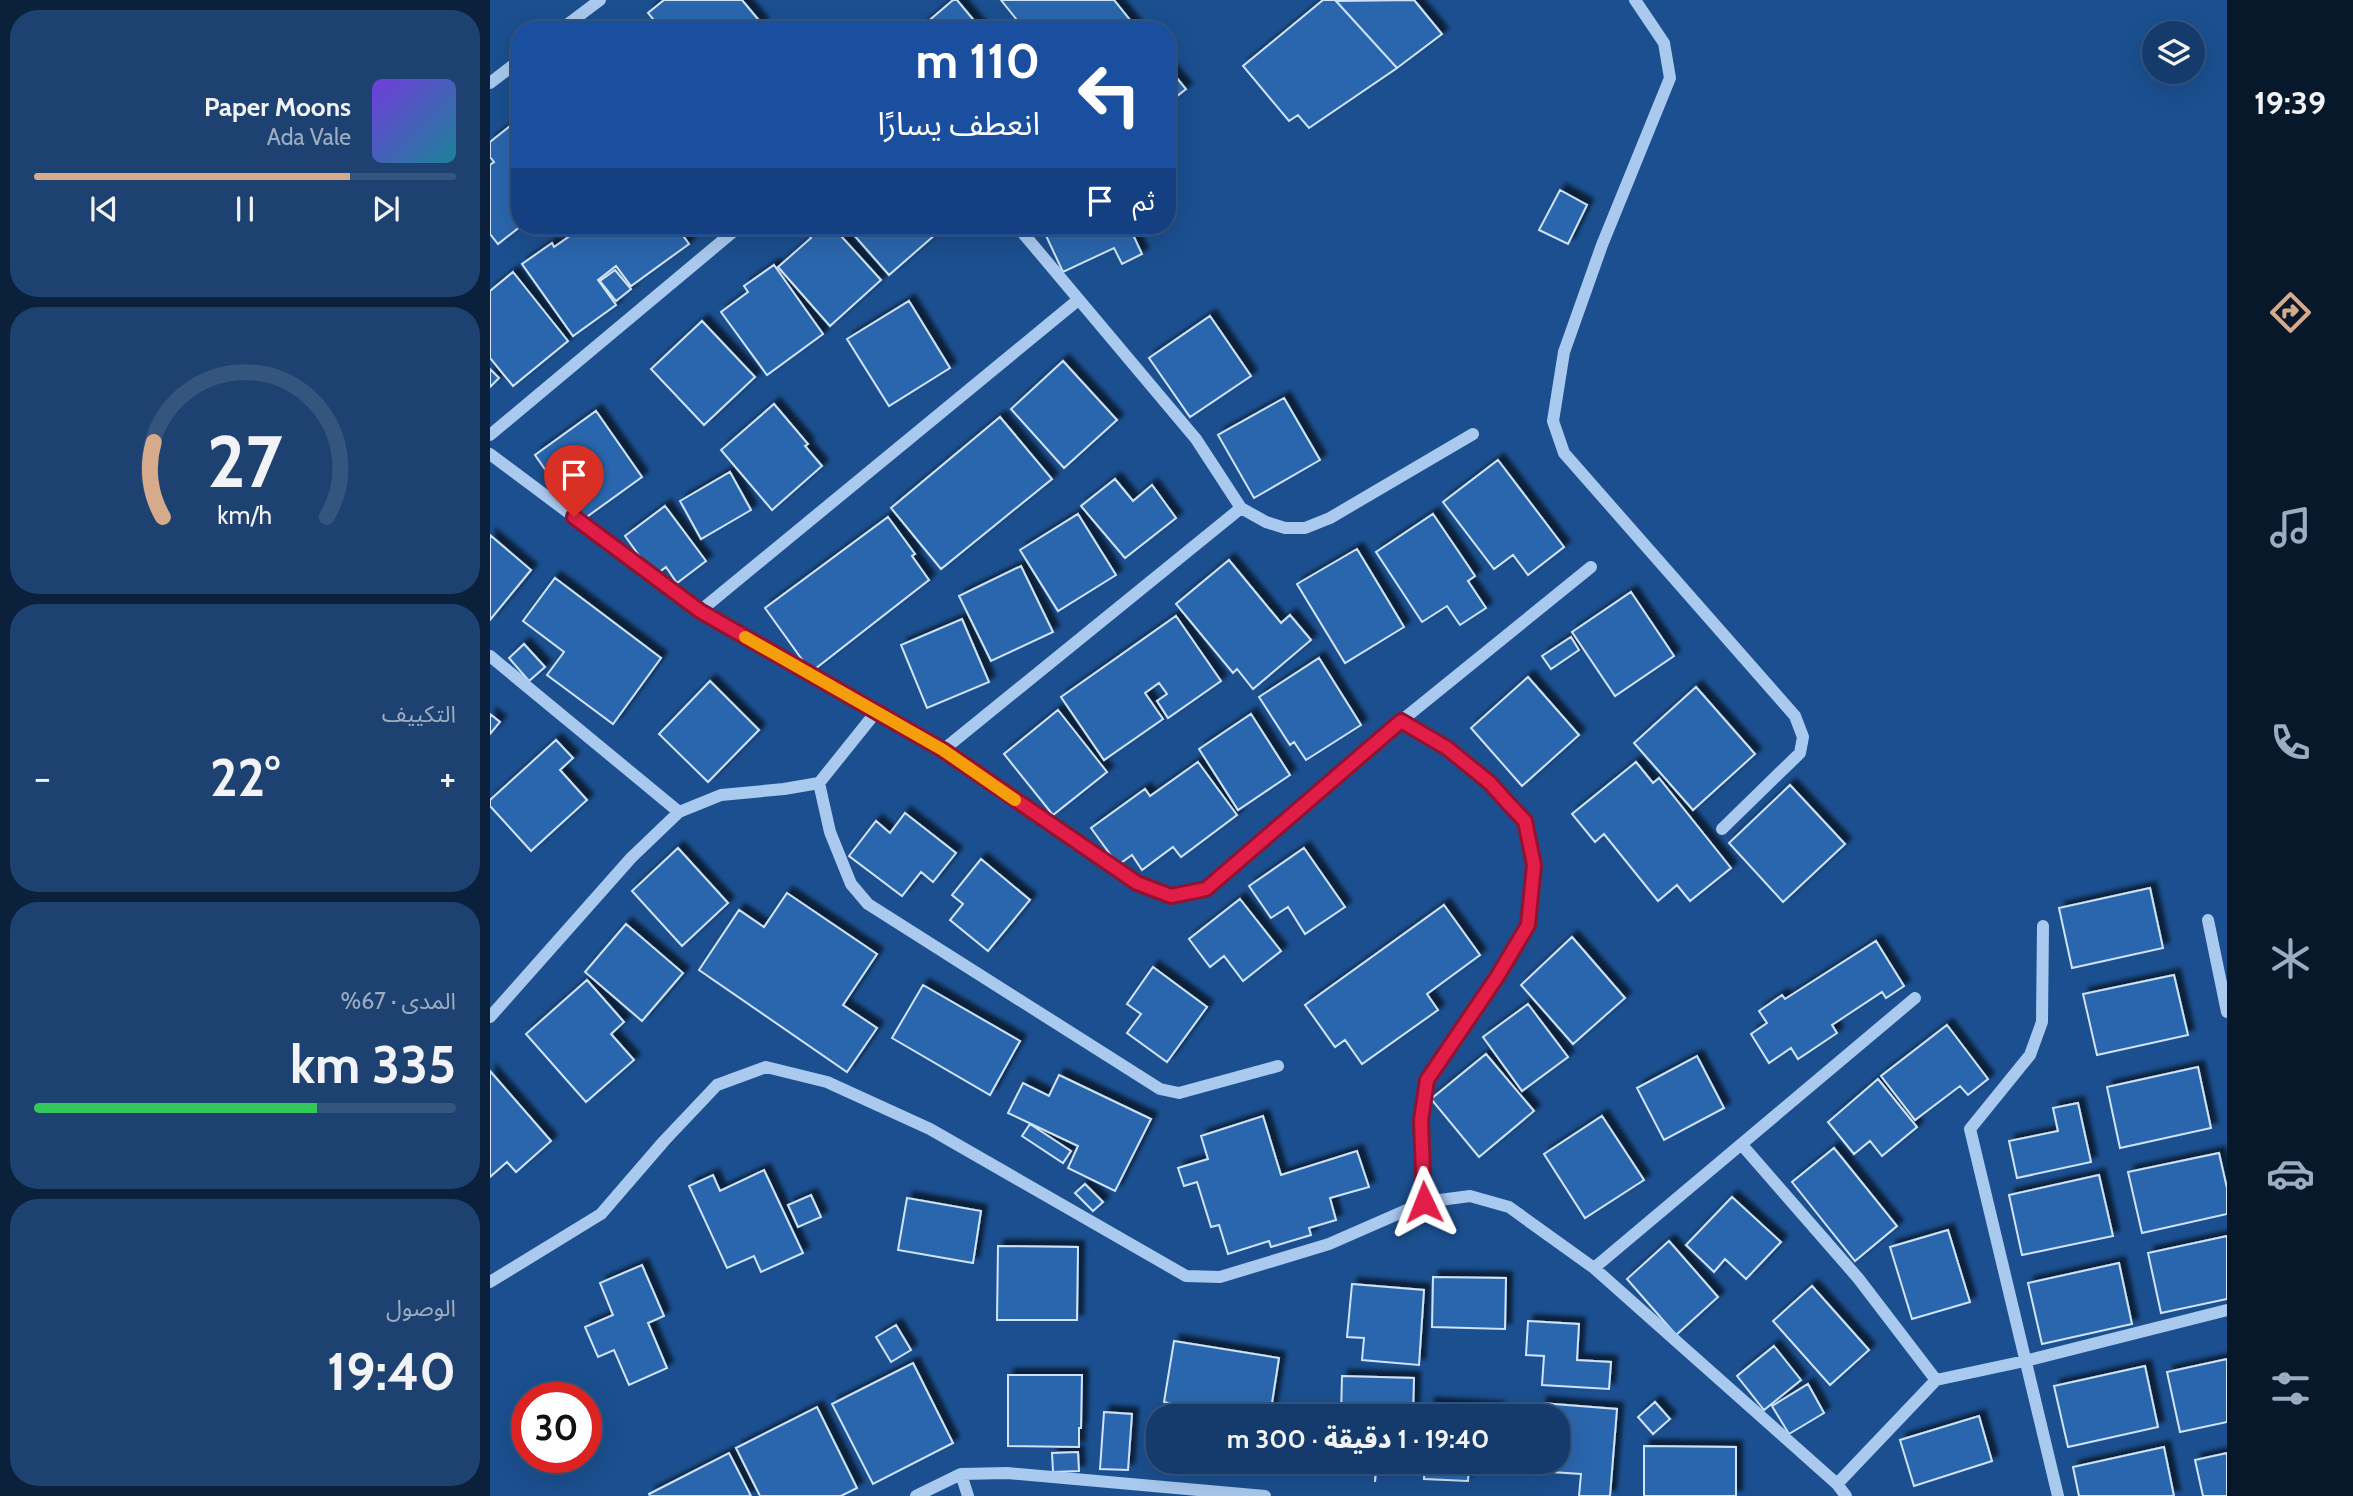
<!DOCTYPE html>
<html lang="ar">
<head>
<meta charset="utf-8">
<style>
	:root { --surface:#143b6b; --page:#1d4271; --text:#f1f3f6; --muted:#9dadc1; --line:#33557e; --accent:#d6ab8b }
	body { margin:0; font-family:Cabin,"Noto Sans Arabic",sans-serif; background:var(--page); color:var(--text); direction:rtl; height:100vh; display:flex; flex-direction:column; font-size:26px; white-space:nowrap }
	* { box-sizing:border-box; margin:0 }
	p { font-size:23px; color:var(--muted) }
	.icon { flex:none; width:38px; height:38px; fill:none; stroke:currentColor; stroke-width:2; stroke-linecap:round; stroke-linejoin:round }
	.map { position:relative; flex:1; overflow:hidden; direction:ltr }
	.panel { display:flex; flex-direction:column; gap:10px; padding:10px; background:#0b203b; width:490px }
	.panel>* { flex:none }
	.hud { position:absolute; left:21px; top:21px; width:665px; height:214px; border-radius:28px; box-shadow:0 7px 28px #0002,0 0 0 2px var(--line); direction:rtl; background:#1a4fa0; color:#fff; overflow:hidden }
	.controls { position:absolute; left:1652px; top:21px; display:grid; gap:14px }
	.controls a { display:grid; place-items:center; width:63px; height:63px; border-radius:50%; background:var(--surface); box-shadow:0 7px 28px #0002,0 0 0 2px var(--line); font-size:35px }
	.speed { position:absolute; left:21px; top:1382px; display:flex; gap:14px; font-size:35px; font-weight:700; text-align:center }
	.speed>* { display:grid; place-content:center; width:91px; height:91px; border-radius:50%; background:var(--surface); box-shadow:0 7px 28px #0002,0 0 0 2px var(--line); line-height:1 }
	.speed .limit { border:10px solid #d22; background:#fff; color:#111 }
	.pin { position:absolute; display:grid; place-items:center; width:60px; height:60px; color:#fff; margin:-72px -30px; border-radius:50% 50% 50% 0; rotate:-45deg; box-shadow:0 0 7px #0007 }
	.pin .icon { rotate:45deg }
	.me { position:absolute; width:77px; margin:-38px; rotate:358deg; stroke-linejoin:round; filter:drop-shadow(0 0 5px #0008) }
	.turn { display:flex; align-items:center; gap:24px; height:147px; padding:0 21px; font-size:32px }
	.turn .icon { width:91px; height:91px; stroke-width:2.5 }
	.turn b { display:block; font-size:49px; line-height:60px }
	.then { display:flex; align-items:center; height:66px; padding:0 21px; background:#0003; gap:14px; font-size:26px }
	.big { font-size:52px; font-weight:800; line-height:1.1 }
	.panel .card { flex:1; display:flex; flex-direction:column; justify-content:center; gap:10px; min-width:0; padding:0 24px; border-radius:28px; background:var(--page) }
	.panel .dial { align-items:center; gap:0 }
	.dial svg { height:182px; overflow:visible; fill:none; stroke:var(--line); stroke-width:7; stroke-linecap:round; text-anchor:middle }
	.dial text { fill:var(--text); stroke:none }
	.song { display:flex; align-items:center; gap:21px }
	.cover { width:84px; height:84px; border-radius:10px; background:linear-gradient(135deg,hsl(260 70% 55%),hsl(190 70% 35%)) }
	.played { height:7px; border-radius:4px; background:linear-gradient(90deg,var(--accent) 75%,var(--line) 75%) }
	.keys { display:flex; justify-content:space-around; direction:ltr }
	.heat { display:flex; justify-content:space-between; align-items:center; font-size:38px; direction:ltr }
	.charge { height:10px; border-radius:5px; background:linear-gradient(90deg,#34c759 67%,var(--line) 0) }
	.trip { position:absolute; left:656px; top:1404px; width:424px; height:70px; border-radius:28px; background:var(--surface); box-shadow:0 7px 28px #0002,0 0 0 2px var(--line); font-weight:800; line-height:70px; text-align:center; direction:rtl }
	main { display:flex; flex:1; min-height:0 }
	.dock { display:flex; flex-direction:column; width:126px; justify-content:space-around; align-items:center; background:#08182b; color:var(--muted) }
	.dock .icon { width:49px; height:49px }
	.dock .active { color:var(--accent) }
	.dock b { font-size:32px; color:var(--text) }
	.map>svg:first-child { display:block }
	.building { fill:#2a66ad; stroke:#cfe3fa; stroke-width:2; filter:url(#shadow) }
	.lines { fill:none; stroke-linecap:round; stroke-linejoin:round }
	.minor { stroke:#a9c9ee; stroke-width:12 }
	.route-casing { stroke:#92132f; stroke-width:18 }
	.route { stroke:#e11d48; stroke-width:12 }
	.slow { stroke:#f59e0b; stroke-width:12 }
</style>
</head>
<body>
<main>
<nav class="dock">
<b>19:39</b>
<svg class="icon active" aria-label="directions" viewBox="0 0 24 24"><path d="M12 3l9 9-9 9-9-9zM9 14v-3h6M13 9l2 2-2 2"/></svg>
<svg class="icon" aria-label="music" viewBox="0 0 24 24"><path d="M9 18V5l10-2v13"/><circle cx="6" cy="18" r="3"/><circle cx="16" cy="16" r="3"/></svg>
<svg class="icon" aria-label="phone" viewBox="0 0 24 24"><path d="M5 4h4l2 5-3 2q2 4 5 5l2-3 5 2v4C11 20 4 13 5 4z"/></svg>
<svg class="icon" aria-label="climate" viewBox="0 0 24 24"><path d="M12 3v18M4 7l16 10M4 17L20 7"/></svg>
<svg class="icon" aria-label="car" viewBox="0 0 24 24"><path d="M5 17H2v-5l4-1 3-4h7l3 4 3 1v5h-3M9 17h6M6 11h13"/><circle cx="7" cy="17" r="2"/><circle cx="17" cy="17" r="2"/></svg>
<svg class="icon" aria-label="filters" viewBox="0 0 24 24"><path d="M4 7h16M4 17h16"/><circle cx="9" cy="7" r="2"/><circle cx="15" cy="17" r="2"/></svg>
</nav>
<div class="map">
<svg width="1737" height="1496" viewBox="0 0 1737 1496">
	<defs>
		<filter id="shadow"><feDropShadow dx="6" dy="-6" stdDeviation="2" flood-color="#0009"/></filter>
	</defs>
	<rect width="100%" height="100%" fill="#1b4f8f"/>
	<path class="building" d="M174,0H252L272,24L265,30H172L158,13Z
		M463,0H467L492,30H428Z
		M511,0H624L648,30H535Z
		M833,0H845L907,68L819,128L808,115L799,121L753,66Z
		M924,0L952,34L907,68L846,1Z
		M677,66L696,89L677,104Z
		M30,118L31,226L8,244L0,234V165L4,162L0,157V142Z
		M1070,190L1097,205L1078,244L1049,230Z
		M94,226H186L199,244L141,286L126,266L108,280L126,305L83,336L32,264L62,243L64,247Z
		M326,226H342L391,280L340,326L288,267L321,238L317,233Z
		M356,226H453L454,227L399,275Z
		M555,226H639L652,254L632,264L624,248L573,272L552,227Z
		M284,265L333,334L277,375L231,312L258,292L254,286Z
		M125,270L141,289L126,301L110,281Z
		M23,272L78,341L23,386L0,358V291Z
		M419,301L460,368L399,406L357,339Z
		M720,316L761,376L700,417L659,358Z
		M212,321L265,377L214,425L161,369Z
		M573,361L627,420L574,468L521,409Z
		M0,369L9,378L0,387Z
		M794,398L830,460L764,498L728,435Z
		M284,404L318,444L315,446L332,466L282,510L231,450Z
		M106,411L152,477L91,521L45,455Z
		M510,417L562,479L451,569L401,508Z
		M1008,460L1074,547L1038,575L1023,555L1004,569L953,502Z
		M240,472L261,510L211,539L190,501Z
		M625,479L643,501L662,485L686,518L635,558L591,506Z
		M175,506L216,561L187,583L176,567L164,576L135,536Z
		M588,514L626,575L568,611L530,550Z
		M943,514L985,576L978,581L996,608L970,625L957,606L932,622L886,552Z
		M398,517L425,554L422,556L439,580L321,672L275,608Z
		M0,535L41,570L0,620Z
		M867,549L914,627L855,663L807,584Z
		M739,560L791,623L800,615L821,640L763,689L747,669L743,673L686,604Z
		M531,566L563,632L501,661L469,596Z
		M65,578L171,658L123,724L57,675L74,652L33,621Z
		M1141,592L1184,656L1125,696L1082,632Z
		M686,616L731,681L678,718L667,701L677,694L669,683L655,693L673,719L614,760L571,697Z
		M472,619L499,682L437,708L411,645Z
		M1081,637L1089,650L1061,669L1052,656Z
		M34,644L55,667L39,681L19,658Z
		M829,658L871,725L816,760L804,742L800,745L769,697Z
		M1038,677L1089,735L1032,786L981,728Z
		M220,681L269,730L218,782L169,734Z
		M1206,687L1265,754L1203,810L1144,743Z
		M568,710L617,772L563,815L514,754Z
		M0,714L10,722L0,734Z
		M761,714L800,775L748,810L709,749Z
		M66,740L83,758L70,770L97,800L41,851L0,806V800Z
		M708,762L747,815L691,857L683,847L652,870L642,855L628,865L601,828L655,789L660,796Z
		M1146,762L1163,783L1169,778L1241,868L1200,901L1187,885L1168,901L1114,834L1105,842L1082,814Z
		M1300,785L1355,844L1293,902L1239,843Z
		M415,813L466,853L443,882L431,872L412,896L359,856L386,821L400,833Z
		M188,848L238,903L192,946L142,891Z
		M814,848L855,907L815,934L798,907L781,918L759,886Z
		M491,859L540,900L498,951L460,920L473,904L462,895Z
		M1660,888L1673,948L1582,968L1569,908Z
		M297,893L387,954L353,1005L387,1028L357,1072L209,970L249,910L274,927Z
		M750,899L791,951L753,981L734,956L720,967L699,939Z
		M954,905L990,955L937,994L948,1010L872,1064L855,1040L845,1047L815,1005Z
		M136,924L193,973L152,1021L95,972Z
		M1082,937L1135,998L1083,1044L1031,985Z
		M1386,941L1414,986L1396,998L1392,992L1342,1025L1347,1033L1308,1059L1301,1048L1279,1063L1261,1034L1277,1023L1269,1011L1292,995L1295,999Z
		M663,967L717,1007L677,1062L637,1033L651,1014L637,1004Z
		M1684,975L1698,1035L1607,1055L1593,994Z
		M97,980L134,1022L121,1034L144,1060L96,1102L36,1034Z
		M433,985L530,1041L500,1095L402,1038Z
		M1038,1004L1078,1057L1032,1091L993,1037Z
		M1457,1025L1498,1079L1478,1095L1470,1086L1425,1120L1391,1076Z
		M996,1054L1044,1111L989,1157L941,1099Z
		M1207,1056L1234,1108L1174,1140L1147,1088Z
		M1708,1067L1721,1128L1630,1148L1617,1087Z
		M0,1071L61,1141L26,1172L17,1162L0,1177Z
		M569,1075L661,1119L625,1191L578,1168L588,1146L518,1113L533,1083L559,1096Z
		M1388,1079L1427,1127L1392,1156L1380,1141L1364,1154L1338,1122Z
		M1588,1103L1601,1162L1527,1178L1519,1141L1568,1131L1563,1108Z
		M773,1116L791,1175L867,1151L879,1187L840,1198L846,1220L819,1228L821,1235L781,1247L779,1241L738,1254L729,1225L721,1227L707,1182L694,1186L688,1168L718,1159L711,1136Z
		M1112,1116L1154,1180L1095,1218L1054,1154Z
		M540,1124L581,1151L573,1163L532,1136Z
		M1344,1148L1407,1226L1365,1261L1302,1182Z
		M1729,1153L1737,1188V1214L1652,1233L1638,1172Z
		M274,1170L313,1253L271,1272L264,1256L237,1268L199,1186L223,1175L230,1191Z
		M1609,1175L1623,1236L1532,1255L1519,1195Z
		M595,1184L613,1202L603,1211L585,1193Z
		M321,1195L331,1217L308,1227L298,1205Z
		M1242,1197L1291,1242L1256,1279L1235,1259L1224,1272L1196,1245Z
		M417,1198L491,1211L483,1263L408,1250Z
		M1458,1230L1480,1302L1422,1319L1400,1247Z
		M1737,1236V1299L1671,1313L1658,1253Z
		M1179,1241L1228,1297L1186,1335L1137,1279Z
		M508,1246L588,1247L587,1320H507Z
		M1629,1263L1642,1324L1552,1344L1538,1283Z
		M152,1265L174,1316L158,1323L177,1368L139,1385L124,1350L108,1357L95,1327L123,1315L110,1283Z
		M943,1277L1016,1278L1015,1329L942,1327Z
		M862,1284L934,1290L929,1365L872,1360L874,1338L857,1337Z
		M1322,1286L1379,1350L1340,1385L1283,1321Z
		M1038,1321L1089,1324L1087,1360L1121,1362L1119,1389L1052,1385L1054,1356L1036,1355Z
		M406,1325L421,1350L401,1362L386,1337Z
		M684,1341L789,1358L780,1416H708L692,1413L694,1406L674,1402Z
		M1284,1346L1311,1380L1274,1410L1247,1376Z
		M1737,1359V1422L1690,1432L1677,1372Z
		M423,1363L463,1443L383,1484L342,1404Z
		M1655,1366L1668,1427L1578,1447L1564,1386Z
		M518,1375H592L591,1428H589V1447L518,1446Z
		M852,1376L924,1378L923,1416H851Z
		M1318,1384L1334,1413L1299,1434L1282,1406Z
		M1165,1402L1180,1419L1163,1434L1148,1417Z
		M1051,1403L1127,1409L1120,1496H1089L1091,1474L1046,1471L1047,1461H1068V1416H1050Z
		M939,1404L1008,1408L1007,1416H938Z
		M327,1407L367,1488L351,1496H270L246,1448Z
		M614,1412L642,1414L638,1470L610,1469Z
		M1489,1416L1502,1461L1424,1486L1410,1440Z
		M1154,1446L1246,1447V1496H1154Z
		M1674,1447L1684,1496H1589L1583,1467Z
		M588,1452L589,1471L563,1472L562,1453Z
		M239,1453L261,1496H160L159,1494Z
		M1737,1453V1496H1713L1705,1460Z
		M886,1461H917V1474L886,1473L885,1482Z
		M935,1461H979L978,1481L934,1479Z"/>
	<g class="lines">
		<path class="minor" d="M1145,0L1174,43L1180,78L1112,245L1074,352L1063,421L1074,453L1305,716L1313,737L1310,753L1232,829
			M70,30L110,0
			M0,83L30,60
			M527,226L706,439L751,508L776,522L795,528H815L840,518L983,434
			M0,435L250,226
			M0,454L210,611L453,750L647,883L681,896L716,889L911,721L957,748L1000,783L1035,821L1044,865L1038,925L1007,977L937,1080L931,1120L935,1202
			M210,611L588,300
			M0,656L189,812
			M911,721L1101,567
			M453,750L751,508
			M329,783L340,832L361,884L378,904L670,1089L689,1093L788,1066
			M1718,920L1737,1012
			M1553,926L1552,1022L1540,1055L1480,1129L1568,1496
			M0,1017L141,858L189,812L231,795L294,789L329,783L386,712
			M1252,1145L1368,1278L1446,1380
			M1104,1268L1425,998
			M0,1282L111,1214L174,1141L227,1085L276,1067L337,1082L440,1129L696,1276L730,1277L839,1244L935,1202L980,1196L1019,1207L1104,1268L1347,1484L1356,1496
			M471,1474L478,1496
			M1347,1484L1446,1380L1535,1361L1737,1310
			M426,1496L471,1474L517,1473L775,1496"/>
	</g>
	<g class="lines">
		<g class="route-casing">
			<path id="route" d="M84,517L210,611L453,750L647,883L681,896L716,889L911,721L957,748L1000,783L1017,802L1035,821L1044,865L1038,925L1007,977L937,1080L931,1120L934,1202"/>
		</g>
		<use href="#route" class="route"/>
		<path class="slow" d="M255,637L453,750L525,800"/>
	</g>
</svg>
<div class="controls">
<a><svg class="icon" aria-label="layers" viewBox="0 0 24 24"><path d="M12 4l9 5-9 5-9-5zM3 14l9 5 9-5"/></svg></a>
</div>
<div class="speed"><div class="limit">30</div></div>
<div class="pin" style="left:84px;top:517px;background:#d93025"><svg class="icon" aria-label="arrive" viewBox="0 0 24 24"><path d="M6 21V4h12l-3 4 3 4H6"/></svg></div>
<svg class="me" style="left:934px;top:1202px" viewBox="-20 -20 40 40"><path d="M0-17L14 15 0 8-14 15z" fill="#e11d48" stroke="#fff" stroke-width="4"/></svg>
<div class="trip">19:40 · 1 دقيقة · 300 m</div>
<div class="hud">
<div class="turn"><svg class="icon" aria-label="left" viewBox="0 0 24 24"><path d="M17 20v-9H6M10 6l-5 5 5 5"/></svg><div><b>110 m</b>انعطف يسارًا</div></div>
<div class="then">ثم<svg class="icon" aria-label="arrive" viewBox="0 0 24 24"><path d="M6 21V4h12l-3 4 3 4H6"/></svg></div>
</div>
</div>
<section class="panel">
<div class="card">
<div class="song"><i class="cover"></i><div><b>Paper Moons</b><p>Ada Vale</p></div></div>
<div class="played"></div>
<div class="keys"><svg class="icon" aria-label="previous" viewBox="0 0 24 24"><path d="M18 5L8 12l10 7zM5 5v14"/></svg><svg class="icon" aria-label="pause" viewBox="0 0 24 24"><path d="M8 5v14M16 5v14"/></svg><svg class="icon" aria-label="next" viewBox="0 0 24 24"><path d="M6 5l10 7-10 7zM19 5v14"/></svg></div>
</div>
<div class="card dial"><svg viewBox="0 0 100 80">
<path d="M14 69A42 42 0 1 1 86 69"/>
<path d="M14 69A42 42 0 0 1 10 36" stroke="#d6ab8b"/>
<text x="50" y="56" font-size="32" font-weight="700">27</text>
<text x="50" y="72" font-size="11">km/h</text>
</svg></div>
<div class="card"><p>التكييف</p>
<div class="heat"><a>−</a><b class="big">22°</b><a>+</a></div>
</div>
<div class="card"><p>المدى · 67%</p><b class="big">335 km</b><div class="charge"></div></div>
<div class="card"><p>الوصول</p><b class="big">19:40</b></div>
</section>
</main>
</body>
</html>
